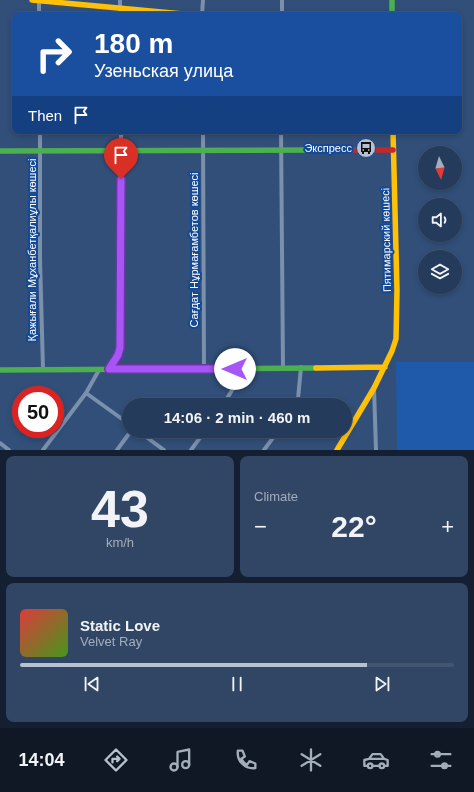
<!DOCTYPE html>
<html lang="en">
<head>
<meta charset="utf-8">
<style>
	:root { --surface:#253b5b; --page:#314664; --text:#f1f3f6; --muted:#a3adbb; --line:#425571; --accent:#b7c1d0 }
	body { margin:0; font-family:Arial,sans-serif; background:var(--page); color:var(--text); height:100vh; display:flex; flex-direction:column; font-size:15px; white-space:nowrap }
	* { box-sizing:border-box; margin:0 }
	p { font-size:13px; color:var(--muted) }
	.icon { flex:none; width:22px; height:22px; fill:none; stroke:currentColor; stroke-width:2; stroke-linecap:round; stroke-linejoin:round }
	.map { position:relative; height:450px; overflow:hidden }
	.sheet { display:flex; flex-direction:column; gap:6px; padding:6px; background:#142032; flex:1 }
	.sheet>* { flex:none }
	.hud { position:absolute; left:12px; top:12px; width:450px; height:122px; border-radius:8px; box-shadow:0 2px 6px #0003,0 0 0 1px var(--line); background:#1a4fa0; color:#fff; overflow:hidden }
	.needle { width:26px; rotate:175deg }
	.fabs { position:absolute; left:418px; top:146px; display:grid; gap:8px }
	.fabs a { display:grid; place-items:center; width:44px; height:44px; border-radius:50%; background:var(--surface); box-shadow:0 2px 6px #0003,0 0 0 1px var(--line); font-size:20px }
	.speed { position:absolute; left:12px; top:386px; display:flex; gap:8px; font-size:20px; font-weight:700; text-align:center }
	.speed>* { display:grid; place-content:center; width:52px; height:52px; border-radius:50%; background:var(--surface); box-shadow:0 2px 6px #0003,0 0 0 1px var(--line); line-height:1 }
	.speed .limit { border:6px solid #d22; background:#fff; color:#111 }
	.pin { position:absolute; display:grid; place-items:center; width:34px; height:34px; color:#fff; margin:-41px -17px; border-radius:50% 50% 50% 0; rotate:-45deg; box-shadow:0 0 4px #0007 }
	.pin .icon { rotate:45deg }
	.me { position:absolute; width:44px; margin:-22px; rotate:270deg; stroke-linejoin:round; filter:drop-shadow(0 0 3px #0008) }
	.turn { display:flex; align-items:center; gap:14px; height:84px; padding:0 16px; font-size:18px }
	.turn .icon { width:52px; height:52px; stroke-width:2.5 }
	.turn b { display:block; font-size:28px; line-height:34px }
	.then { display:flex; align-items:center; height:38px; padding:0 16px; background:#0003; gap:8px; font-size:15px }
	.big { font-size:30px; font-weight:600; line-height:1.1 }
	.sheet .tile { flex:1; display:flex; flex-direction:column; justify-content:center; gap:6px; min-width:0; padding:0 14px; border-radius:8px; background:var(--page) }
	.sheet .dial { align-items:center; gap:0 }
	.dial b { font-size:52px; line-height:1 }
	.song { display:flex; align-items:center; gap:12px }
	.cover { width:48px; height:48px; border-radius:6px; background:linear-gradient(135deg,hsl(0 70% 55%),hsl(100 70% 35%)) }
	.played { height:4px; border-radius:2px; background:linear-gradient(90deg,var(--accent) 80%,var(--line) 80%) }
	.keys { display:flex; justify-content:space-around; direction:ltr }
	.heat { display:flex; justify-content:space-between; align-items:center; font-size:22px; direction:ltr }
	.sheet .tiles { flex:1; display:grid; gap:6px; grid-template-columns:1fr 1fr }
	.tile:last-child { grid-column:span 2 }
	.trip { position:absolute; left:122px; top:398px; width:230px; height:40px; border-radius:20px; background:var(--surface); box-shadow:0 2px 6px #0003,0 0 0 1px var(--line); font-weight:600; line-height:40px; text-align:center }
	.tab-bar { display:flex; height:64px; justify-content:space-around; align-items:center; background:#0f1824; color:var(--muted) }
	.tab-bar .icon { width:28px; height:28px }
	.tab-bar .active { color:var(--accent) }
	.tab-bar b { font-size:18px; color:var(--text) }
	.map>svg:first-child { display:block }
	.green { fill:#1f59a9 }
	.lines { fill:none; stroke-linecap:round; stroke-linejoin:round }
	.street { stroke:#7b90ab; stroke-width:4 }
	.fast { stroke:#4caf50; stroke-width:5.5 }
	.slow { stroke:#ffc107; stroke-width:5.5 }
	.jam { stroke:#c62828; stroke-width:5.5 }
	.route-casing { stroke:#6d37a1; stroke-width:10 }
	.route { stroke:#a855f7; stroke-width:7 }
	.labels { text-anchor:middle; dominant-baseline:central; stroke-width:4; stroke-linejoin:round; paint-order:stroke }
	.poi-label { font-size:11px; fill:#fff; stroke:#144996; text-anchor:end }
	.street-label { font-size:11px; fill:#fff; stroke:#144996 }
</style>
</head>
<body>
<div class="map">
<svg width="474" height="450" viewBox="0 0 474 450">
	<rect width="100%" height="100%" fill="#314f79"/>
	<path class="green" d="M396,362H474V450H397Z"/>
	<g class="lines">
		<path class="street" d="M39,0V15
			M282,0V15
			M120,15V0
			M202,15L203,0
			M40,131V259L43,369
			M203,131L204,369
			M281,131L283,368
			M109,369L118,355L120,342L121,131
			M374,388L376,450
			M86,393L129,424
			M223,405L234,387L235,369
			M296,405L298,399L301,367
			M138,431L164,450
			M0,443L9,450
			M43,450L86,393L99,370
			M117,450L131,431
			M191,450L205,431
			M264,450L278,431"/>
		<path class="fast" d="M392,0V15
			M0,151L319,150
			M0,370L316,368"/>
		<path class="slow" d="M32,0L194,15
			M316,368L385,367
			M337,450L374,388L392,351L396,339L397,290L393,131"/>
		<path class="jam" d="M319,150H393"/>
	</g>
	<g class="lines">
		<g class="route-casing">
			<path id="route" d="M121,179L120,348L118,355L109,369H235"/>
		</g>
		<use href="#route" class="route"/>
	</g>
	<defs>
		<g id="bus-disc" transform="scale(1)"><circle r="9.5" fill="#b7c1d0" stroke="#144996"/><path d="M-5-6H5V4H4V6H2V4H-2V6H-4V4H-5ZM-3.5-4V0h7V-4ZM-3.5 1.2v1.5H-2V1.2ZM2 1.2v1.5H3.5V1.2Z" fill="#111"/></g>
	</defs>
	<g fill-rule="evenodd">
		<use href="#bus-disc" x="366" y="148"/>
	</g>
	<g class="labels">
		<g class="poi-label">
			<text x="352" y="148">Экспресс</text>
		</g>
		<g class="street-label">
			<text transform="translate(386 240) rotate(-91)">Пятимарский көшесі</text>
			<text transform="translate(32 250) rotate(-90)">Қажығали Мұханбетқалиұлы көшесі</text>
			<text transform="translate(194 250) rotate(-90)">Сағдат Нұрмағамбетов көшесі</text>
		</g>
	</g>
</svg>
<div class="fabs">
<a><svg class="needle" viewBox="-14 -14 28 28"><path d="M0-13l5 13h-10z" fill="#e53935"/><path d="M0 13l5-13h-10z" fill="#a3adbb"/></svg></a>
<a><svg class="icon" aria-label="sound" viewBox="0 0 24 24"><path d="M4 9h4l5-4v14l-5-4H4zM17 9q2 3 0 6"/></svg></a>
<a><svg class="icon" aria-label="layers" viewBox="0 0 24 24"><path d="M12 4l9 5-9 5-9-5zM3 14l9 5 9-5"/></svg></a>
</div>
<div class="speed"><div class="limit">50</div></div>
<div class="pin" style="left:121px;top:179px;background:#d93025"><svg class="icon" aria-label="arrive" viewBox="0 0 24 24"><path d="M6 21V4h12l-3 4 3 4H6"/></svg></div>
<svg class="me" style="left:235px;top:369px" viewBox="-20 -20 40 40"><circle r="19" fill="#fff"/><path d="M0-13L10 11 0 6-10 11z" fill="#a855f7"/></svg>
<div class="trip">14:06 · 2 min · 460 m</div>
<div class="hud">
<div class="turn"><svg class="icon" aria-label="right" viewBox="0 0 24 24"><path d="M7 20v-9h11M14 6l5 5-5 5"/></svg><div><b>180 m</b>Узеньская улица</div></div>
<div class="then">Then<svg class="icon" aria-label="arrive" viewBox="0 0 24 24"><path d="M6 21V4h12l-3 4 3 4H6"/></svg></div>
</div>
</div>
<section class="sheet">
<div class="tiles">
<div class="tile dial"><b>43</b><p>km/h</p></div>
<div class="tile"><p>Climate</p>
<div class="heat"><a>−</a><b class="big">22°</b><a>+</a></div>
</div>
<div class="tile">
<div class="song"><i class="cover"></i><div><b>Static Love</b><p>Velvet Ray</p></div></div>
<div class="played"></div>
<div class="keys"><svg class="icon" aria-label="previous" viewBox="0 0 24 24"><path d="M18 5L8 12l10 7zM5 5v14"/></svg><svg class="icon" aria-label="pause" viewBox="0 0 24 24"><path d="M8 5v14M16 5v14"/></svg><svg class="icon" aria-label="next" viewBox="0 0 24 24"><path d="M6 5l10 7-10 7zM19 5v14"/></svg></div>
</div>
</div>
</section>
<nav class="tab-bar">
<b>14:04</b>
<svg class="icon active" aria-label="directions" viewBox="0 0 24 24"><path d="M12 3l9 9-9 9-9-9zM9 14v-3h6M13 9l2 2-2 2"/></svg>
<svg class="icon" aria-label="music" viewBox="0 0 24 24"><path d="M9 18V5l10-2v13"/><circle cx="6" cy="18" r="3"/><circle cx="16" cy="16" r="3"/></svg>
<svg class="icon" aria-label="phone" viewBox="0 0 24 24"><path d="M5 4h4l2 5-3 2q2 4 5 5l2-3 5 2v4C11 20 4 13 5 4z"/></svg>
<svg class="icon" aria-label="climate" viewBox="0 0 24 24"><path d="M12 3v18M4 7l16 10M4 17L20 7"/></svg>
<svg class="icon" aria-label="car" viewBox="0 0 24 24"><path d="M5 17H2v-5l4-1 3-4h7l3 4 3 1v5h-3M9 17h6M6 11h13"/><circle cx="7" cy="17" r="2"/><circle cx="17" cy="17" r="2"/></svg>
<svg class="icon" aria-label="filters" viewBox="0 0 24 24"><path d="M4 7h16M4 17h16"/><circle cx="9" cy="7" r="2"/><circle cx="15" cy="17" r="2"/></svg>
</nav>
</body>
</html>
